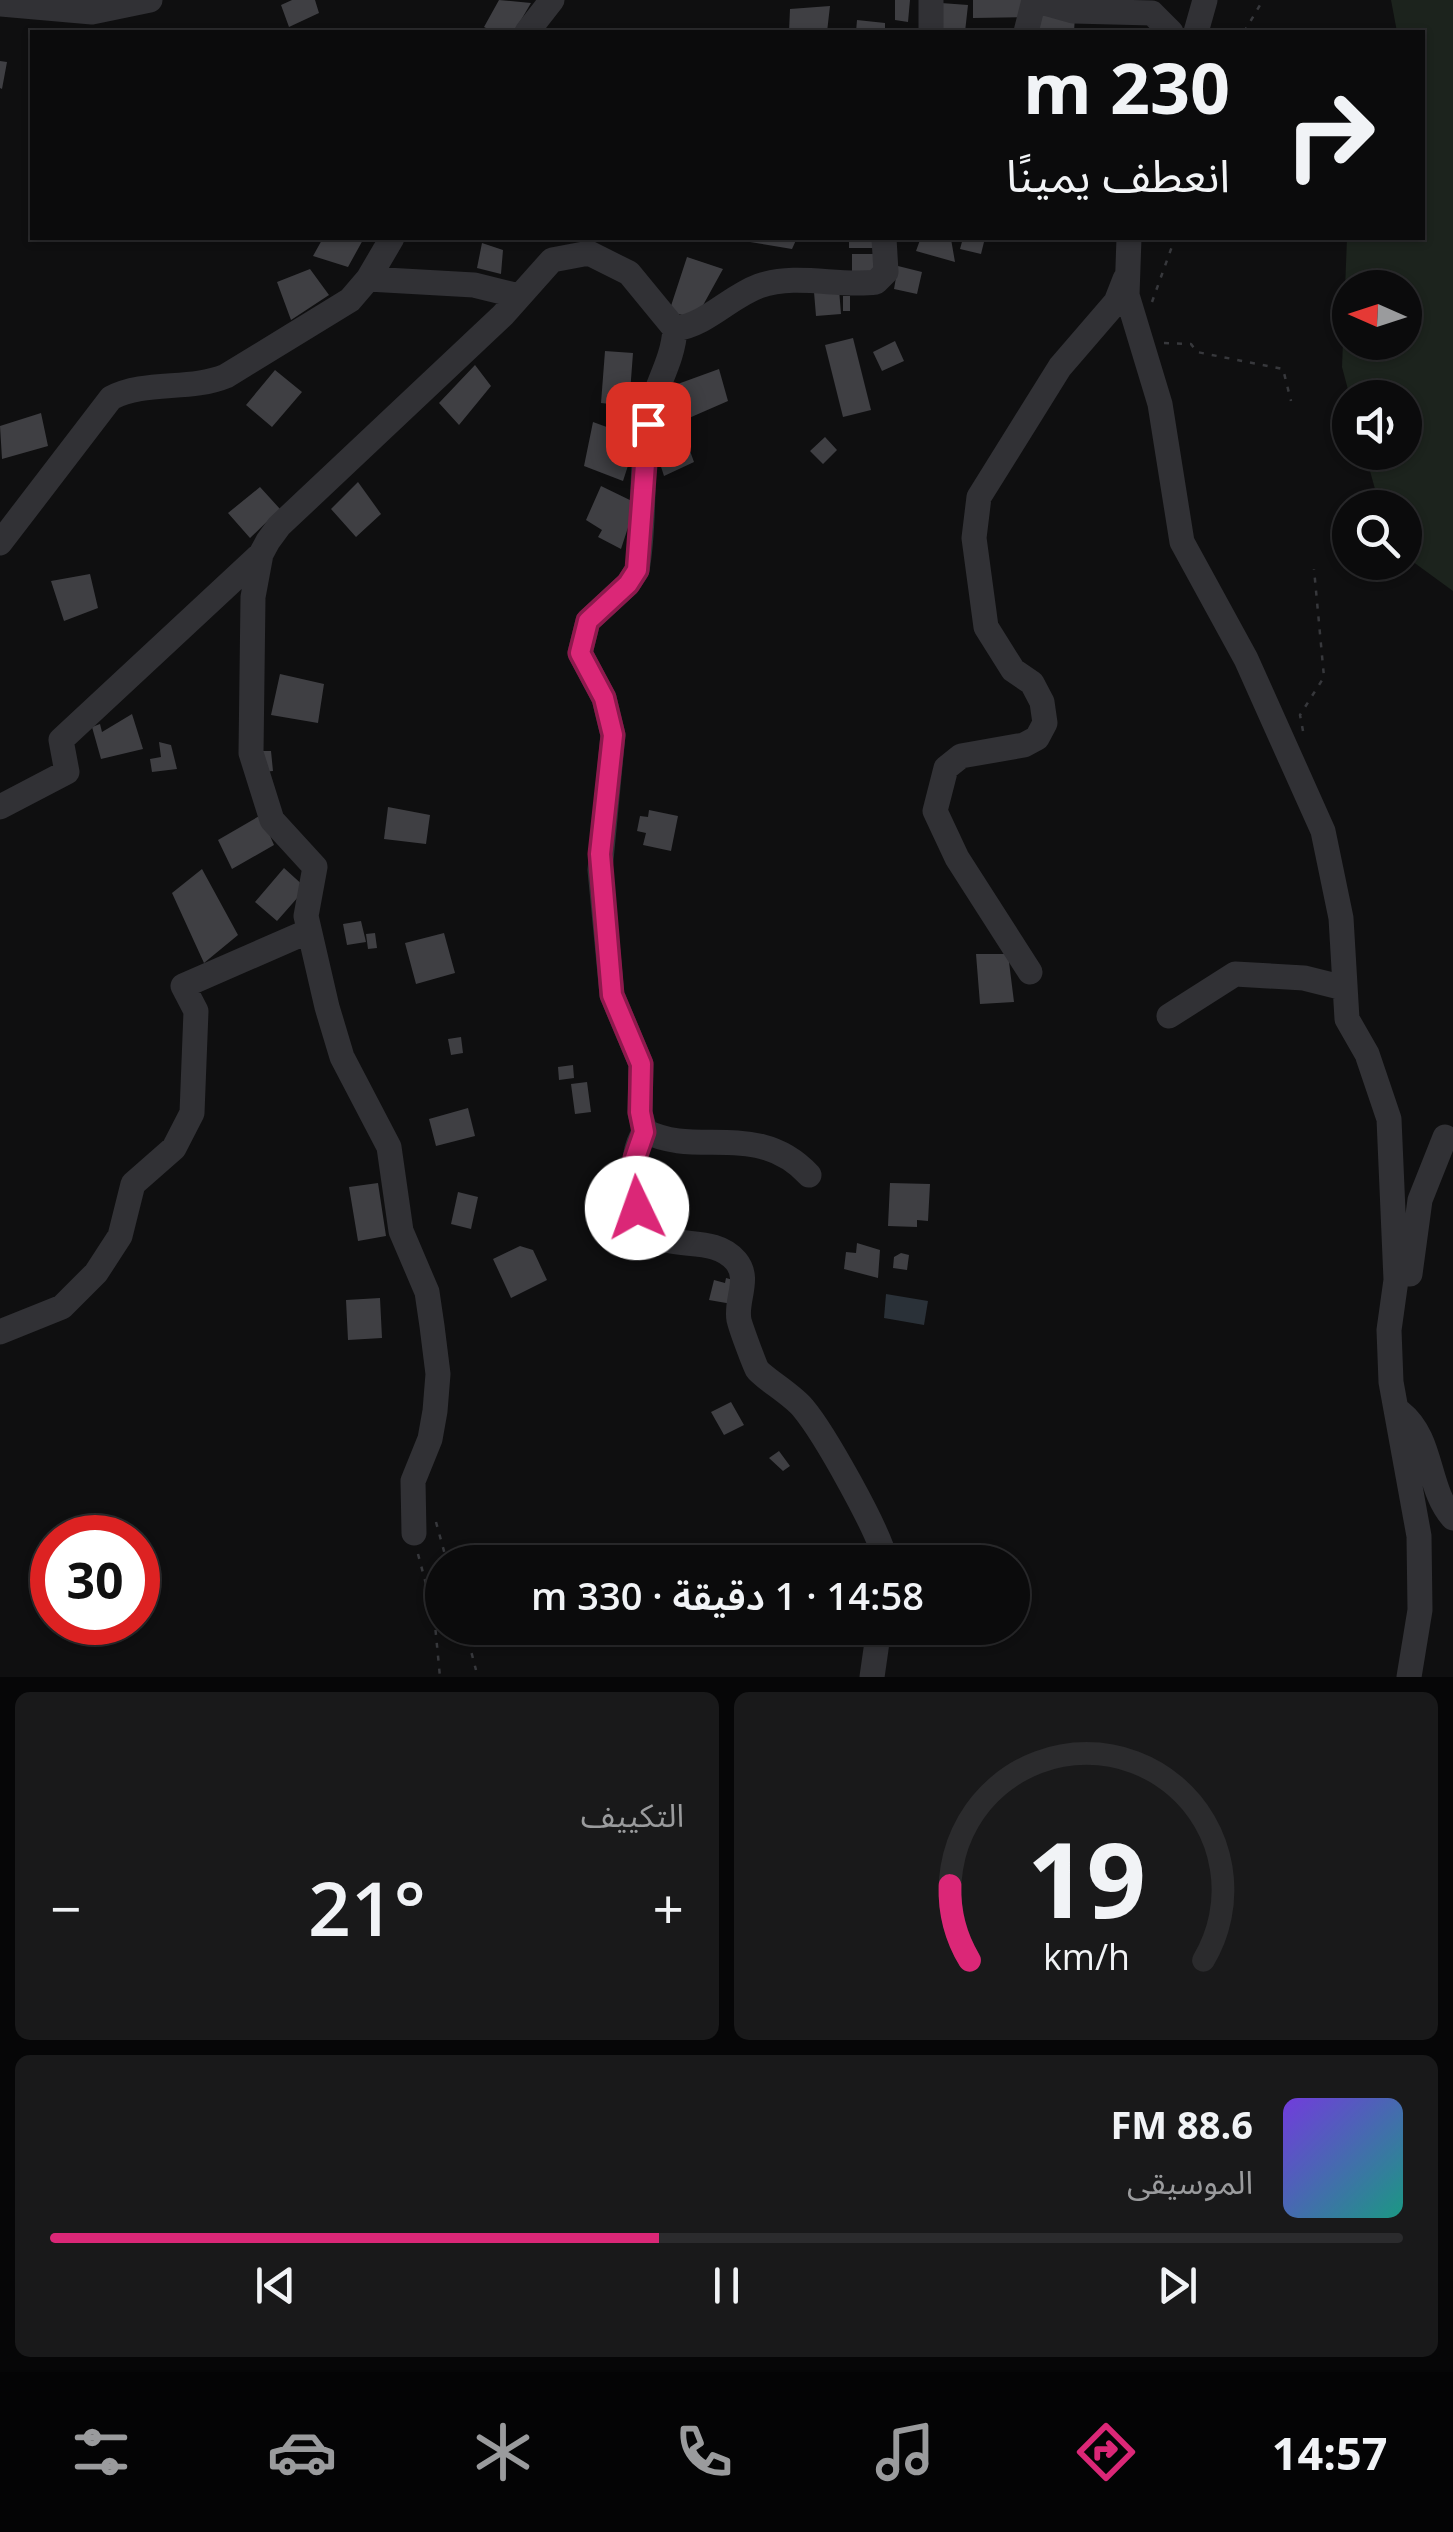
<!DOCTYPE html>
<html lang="ar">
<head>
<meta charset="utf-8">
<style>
	:root { --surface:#0b0b0c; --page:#19191a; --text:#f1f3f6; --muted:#9a9b9d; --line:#2b2b2d; --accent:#db2777 }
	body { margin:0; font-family:"Open Sans","Noto Sans Arabic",sans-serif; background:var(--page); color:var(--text); direction:rtl; height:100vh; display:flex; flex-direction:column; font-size:38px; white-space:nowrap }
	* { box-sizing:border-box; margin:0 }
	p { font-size:32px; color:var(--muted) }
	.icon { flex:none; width:55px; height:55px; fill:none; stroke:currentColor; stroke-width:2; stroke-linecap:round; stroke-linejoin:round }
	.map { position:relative; height:1677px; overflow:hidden; direction:ltr }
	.side { display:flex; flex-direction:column; gap:15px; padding:15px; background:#060607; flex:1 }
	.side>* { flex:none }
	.top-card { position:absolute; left:30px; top:30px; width:1395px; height:210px; border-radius:0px; box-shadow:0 2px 8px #0004,0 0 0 2px var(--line); direction:rtl; background:#0b0b0c; color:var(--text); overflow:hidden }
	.needle { width:65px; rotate:273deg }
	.tools { position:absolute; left:1332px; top:270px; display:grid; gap:20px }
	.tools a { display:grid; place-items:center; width:90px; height:90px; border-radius:50%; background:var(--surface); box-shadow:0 2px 8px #0004,0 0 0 2px var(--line); font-size:50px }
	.speed { position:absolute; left:30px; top:1515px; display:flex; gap:20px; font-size:50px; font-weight:700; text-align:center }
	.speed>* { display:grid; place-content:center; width:130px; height:130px; border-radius:50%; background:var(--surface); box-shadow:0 2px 8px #0004,0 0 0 2px var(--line); line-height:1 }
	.speed .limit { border:15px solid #d22; background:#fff; color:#111 }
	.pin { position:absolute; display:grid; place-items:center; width:85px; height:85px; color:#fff; margin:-42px; border-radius:20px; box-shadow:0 5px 15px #0006 }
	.me { position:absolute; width:110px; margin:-55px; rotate:357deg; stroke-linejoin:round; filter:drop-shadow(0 0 8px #0008) }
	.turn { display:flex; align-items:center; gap:35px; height:210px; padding:0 30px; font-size:45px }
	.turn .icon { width:130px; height:130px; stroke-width:2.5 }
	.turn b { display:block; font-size:70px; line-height:85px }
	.big { font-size:75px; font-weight:600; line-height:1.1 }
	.side .widget { flex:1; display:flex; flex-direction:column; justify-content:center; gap:15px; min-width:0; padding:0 35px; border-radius:15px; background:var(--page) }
	.side .dial { align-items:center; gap:0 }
	.dial svg { height:260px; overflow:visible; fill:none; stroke:var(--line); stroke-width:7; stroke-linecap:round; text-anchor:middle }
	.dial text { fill:var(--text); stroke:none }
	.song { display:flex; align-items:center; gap:30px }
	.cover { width:120px; height:120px; border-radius:15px; background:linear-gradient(135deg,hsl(260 70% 55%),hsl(170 70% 35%)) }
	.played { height:10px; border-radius:5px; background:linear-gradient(90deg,var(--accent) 45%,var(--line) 45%) }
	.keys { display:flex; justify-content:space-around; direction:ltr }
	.heat { display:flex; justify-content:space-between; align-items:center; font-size:55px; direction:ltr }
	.side .tiles { flex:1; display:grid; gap:15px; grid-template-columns:1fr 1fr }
	.widget:last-child { grid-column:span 2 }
	.trip { position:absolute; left:425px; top:1545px; width:605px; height:100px; border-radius:50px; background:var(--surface); box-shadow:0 2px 8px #0004,0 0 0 2px var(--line); font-weight:600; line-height:100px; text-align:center; direction:rtl }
	.menu { display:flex; height:160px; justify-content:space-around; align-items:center; background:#040405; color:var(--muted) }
	.menu .icon { width:70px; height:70px }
	.menu .selected { color:var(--accent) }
	.menu b { font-size:45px; color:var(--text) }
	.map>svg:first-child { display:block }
	.green { fill:#1c231d; fill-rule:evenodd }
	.water { fill:#2a3138 }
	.building { fill:#3f3f43 }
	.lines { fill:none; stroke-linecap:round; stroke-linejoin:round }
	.path { stroke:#37383c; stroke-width:2.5; stroke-dasharray:5 8; stroke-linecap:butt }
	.minor { stroke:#313135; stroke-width:25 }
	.route-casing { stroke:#8e194d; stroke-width:25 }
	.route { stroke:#db2777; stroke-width:18 }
</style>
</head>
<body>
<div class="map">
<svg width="1453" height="1677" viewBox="0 0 1453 1677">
	<rect width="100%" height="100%" fill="#0f0f10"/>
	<path class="green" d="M1391,0H1453V591L1405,556V508L1380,507L1365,453L1405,452V398L1350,397L1342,367L1347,238H1422V32H1397ZM1350,288H1405V342H1350Z"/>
	<path class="water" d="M886,1294L928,1301L924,1325L884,1318Z"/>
	<path class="building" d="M292,0H315L319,13L289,27L281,5Z
		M499,0L531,3L514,32H494L484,27Z
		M895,0H910L908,22L895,20Z
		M973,0H1029L1030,17L973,18Z
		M941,3L968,5L965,32H939Z
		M830,6L827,32H789L790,9Z
		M1038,15L1075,16L1074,32H1037Z
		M857,20L885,23V32H856Z
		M0,61L7,62L2,89L0,88Z
		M323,238H364L348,267L313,256Z
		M752,238H797L792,249L750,242Z
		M849,238H878V248H849Z
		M913,238L951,239L955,262L916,251L920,240Z
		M963,238H985L981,254L960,249Z
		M482,243L503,250L501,274L477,268Z
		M852,254H881V277L852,278Z
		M687,257L723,269L696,318L669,312Z
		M898,266L922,272L917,294L894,289Z
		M310,269L329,295L291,320L277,282Z
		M839,289L841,314L816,316L814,292Z
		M843,296H850V311H843Z
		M853,338L871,410L843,417L825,345Z
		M895,341L904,361L882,371L873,352Z
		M605,351L633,353L629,406L601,403Z
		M475,365L491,386L459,425L439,403Z
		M719,369L728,401L689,418L675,385Z
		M275,370L302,392L272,427L246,405Z
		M41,413L48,446L2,459L0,426Z
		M593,422L637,438L623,481L584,466Z
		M682,429L694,462L664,476L655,448Z
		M825,437L837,450L823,464L810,451Z
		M358,482L381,514L356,537L331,509Z
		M601,486L636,503L621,549L598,537L602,530L586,520Z
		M260,487L280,509L250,538L228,513Z
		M90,574L98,608L64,621L51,581Z
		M280,674L324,684L318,723L271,715Z
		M132,714L143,749L101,759L92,727L100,724L102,732Z
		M159,742L171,745L177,769L152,772L150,759L161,757Z
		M260,751H271L273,771L262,772Z
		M388,807L430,815L426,844L384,839Z
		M649,810L678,816L671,851L643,845L646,833L637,831L640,816L648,817Z
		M261,815L274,845L232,869L218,840Z
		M284,868L306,888L277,921L255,902Z
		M202,869L238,935L204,963L172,893Z
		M361,921L366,942L347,945L343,924Z
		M375,933L377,948L368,949L366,934Z
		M444,933L455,973L416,984L405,943Z
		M976,954H1008L1014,1002L980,1004Z
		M461,1037L463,1053L451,1055L448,1039Z
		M573,1065L574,1078L559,1080L558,1067Z
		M587,1082L591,1112L575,1114L571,1084Z
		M468,1108L475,1136L436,1146L429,1119Z
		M378,1183L386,1236L358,1241L349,1187Z
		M890,1183L930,1184L928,1221L917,1220V1227L888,1226Z
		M458,1192L478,1197L471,1229L451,1224Z
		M857,1243L880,1250L878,1278L844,1269L846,1252L856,1253Z
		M520,1246L533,1250L547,1280L511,1298L493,1259Z
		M901,1253L909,1255L907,1270L893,1268L894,1257Z
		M726,1278L737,1281L732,1304L709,1300L714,1280L725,1283Z
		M380,1298L382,1338L348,1340L346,1300Z
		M731,1402L744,1425L724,1435L711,1412Z
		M779,1451L790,1466L783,1471L769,1458Z"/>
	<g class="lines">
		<path class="path" d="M1244,32L1263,0
			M1152,302L1175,238
			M1164,343L1191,344L1197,352L1283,369L1291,401
			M1303,731L1300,715L1324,677L1314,569
			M436,1522L447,1562
			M418,1554L434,1614L440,1677
			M465,1628L476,1670"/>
		<path class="minor" d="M1034,0L1073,11L1152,13L1171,32
			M0,4L92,12L150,0
			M527,32L552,0
			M931,32V0
			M1026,32L1034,0
			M1196,32L1205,0
			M1129,238L1127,295L1160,404L1182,542L1246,659L1323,831L1341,918L1347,1019L1367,1054L1389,1119L1396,1280L1389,1330L1391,1382L1419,1536L1420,1610L1409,1677
			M368,279L474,285L519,296
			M675,329C673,363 654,387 648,419C640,469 646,520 637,570L628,584L588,621L580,653L604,698L613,735L600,870L612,995L641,1064L640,1113L645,1131C697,1158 758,1120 809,1175
			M0,543L111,398C145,380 190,391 226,376L350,300L368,279L392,238
			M0,807L67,772L61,740L261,554
			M1030,972L957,858L935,811L946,768L961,756L1024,745L1037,738L1045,723L1042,702L1032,683L1013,670L986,627L974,538L979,497L1060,367L1116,302L1125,279
			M1169,1016L1235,974L1304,978L1344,988
			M645,1131C634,1147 634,1165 634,1183C635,1273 704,1223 736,1261C751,1279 735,1300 739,1320C739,1323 755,1366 757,1369C762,1377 793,1395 803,1408C824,1433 880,1532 886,1562
			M1410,1274L1420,1200L1445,1137
			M0,1332L62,1307L96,1273L120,1236L133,1184L174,1148L192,1113L196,1011L183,986L309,931
			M1400,1412C1434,1439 1426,1488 1453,1518
			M414,1533L413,1481L430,1439L435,1411L438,1374L432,1326L427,1292L401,1231L389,1147L342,1057L327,1007L306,916L315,867L272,820L251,753L253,597L261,554L268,541L279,526L503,315L552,260L589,253L629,273L675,329C708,324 729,297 759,286C797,273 838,287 876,282L886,272L884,238
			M872,1677L879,1628"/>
	</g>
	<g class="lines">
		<g class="route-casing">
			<path id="route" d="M637,1208L635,1158L644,1132L640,1112L641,1064L612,995L600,854L613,735L604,698L580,653L588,621L628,584L637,570L648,424"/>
		</g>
		<use href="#route" class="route"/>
	</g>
</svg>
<div class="tools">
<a><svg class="needle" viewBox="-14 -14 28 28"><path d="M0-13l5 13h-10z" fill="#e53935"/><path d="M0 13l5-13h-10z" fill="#9a9b9d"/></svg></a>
<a><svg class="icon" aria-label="sound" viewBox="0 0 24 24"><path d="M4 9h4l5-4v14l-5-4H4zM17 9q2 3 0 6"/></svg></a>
<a><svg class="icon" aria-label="search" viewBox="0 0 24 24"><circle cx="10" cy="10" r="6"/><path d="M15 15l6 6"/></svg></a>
</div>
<div class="speed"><div class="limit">30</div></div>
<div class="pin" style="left:648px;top:424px;background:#d93025"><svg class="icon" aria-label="arrive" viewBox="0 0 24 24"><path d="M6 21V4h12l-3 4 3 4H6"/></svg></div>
<svg class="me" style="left:637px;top:1208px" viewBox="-20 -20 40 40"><circle r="19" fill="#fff"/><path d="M0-13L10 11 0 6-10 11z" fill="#db2777"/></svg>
<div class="trip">14:58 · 1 دقيقة · 330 m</div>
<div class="top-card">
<div class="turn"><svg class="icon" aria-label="right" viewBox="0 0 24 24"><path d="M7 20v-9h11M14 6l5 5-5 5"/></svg><div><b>230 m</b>انعطف يمينًا</div></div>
</div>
</div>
<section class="side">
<div class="tiles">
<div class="widget dial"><svg viewBox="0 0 100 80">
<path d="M14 69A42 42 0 1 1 86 69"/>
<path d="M14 69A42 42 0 0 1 8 46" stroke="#db2777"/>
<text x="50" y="56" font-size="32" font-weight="700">19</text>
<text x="50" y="72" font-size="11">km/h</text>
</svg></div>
<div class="widget"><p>التكييف</p>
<div class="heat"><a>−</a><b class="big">21°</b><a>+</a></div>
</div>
<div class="widget">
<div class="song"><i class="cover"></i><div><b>88.6 FM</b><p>الموسيقى</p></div></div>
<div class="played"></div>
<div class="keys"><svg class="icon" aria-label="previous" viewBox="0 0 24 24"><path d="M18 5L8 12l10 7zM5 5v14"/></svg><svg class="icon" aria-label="pause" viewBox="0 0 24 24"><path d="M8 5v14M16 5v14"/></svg><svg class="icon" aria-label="next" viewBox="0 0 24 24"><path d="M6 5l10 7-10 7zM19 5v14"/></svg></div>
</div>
</div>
</section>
<nav class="menu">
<b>14:57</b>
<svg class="icon selected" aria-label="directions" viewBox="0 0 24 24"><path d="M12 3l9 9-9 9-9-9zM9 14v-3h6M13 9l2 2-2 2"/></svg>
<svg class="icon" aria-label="music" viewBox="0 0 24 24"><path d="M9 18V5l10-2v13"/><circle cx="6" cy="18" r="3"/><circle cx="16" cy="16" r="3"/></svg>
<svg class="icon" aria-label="phone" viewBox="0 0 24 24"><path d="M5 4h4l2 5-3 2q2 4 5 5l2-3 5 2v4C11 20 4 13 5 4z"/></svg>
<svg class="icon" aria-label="climate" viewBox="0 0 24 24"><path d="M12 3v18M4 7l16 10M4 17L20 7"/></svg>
<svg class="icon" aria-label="car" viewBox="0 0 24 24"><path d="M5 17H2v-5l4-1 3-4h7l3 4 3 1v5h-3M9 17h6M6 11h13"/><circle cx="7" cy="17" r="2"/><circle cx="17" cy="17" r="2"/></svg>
<svg class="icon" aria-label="filters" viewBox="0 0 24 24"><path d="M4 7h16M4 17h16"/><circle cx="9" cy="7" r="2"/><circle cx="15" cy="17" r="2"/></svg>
</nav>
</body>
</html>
